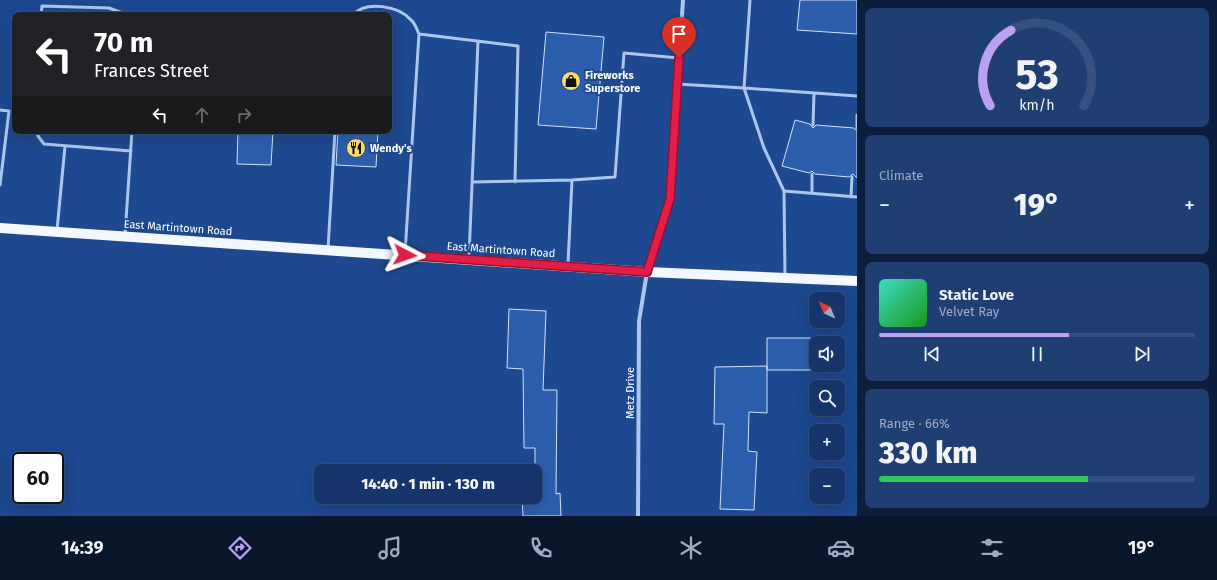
<!DOCTYPE html>
<html lang="en">
<head>
<meta charset="utf-8">
<style>
	:root { --surface:#16366b; --page:#1f3e71; --text:#f1f3f6; --muted:#9eabc1; --line:#35507e; --accent:#bca0f2 }
	body { margin:0; font-family:"Fira Sans",sans-serif; background:var(--page); color:var(--text); height:100vh; display:flex; flex-direction:column; font-size:15px; white-space:nowrap }
	* { box-sizing:border-box; margin:0 }
	p { font-size:13px; color:var(--muted) }
	.icon { flex:none; width:22px; height:22px; fill:none; stroke:currentColor; stroke-width:2; stroke-linecap:round; stroke-linejoin:round }
	.map { position:relative; flex:1; overflow:hidden }
	.side { display:flex; flex-direction:column; gap:8px; padding:8px; background:#0c1e3b; width:360px }
	.side>* { flex:none }
	.guide { position:absolute; left:12px; top:12px; width:380px; height:122px; border-radius:8px; box-shadow:0 4px 16px #0002,0 0 0 1px var(--line); background:#202124; color:#fff; overflow:hidden }
	.needle { width:26px; rotate:316deg }
	.buttons { position:absolute; left:809px; top:292px; display:grid; gap:8px }
	.buttons a { display:grid; place-items:center; width:36px; height:36px; border-radius:8px; background:var(--surface); box-shadow:0 4px 16px #0002,0 0 0 1px var(--line); font-size:20px }
	.speed { position:absolute; left:12px; top:452px; display:flex; gap:8px; font-size:20px; font-weight:700; text-align:center }
	.speed>* { display:grid; place-content:center; width:52px; height:52px; border-radius:50%; background:var(--surface); box-shadow:0 4px 16px #0002,0 0 0 1px var(--line); line-height:1 }
	.speed .limit { border:2px solid #111; border-radius:6px; background:#fff; color:#111 }
	.pin { position:absolute; display:grid; place-items:center; width:34px; height:34px; color:#fff; margin:-41px -17px; border-radius:50% 50% 50% 0; rotate:-45deg; box-shadow:0 0 4px #0007 }
	.pin .icon { rotate:45deg }
	.me { position:absolute; width:44px; margin:-22px; rotate:94deg; stroke-linejoin:round; filter:drop-shadow(0 0 3px #0008) }
	.turn { display:flex; align-items:center; gap:14px; height:84px; padding:0 16px; font-size:18px }
	.turn .icon { width:52px; height:52px; stroke-width:2.5 }
	.turn b { display:block; font-size:28px; line-height:34px }
	.lanes { display:flex; align-items:center; height:38px; padding:0 16px; background:#0003; justify-content:center; gap:20px; direction:ltr }
	.lanes .off { opacity:.35 }
	.big { font-size:30px; font-weight:800; line-height:1.1 }
	.side .card { flex:1; display:flex; flex-direction:column; justify-content:center; gap:6px; min-width:0; padding:0 14px; border-radius:8px; background:var(--page) }
	.side .dial { align-items:center; gap:0 }
	.dial svg { height:104px; overflow:visible; fill:none; stroke:var(--line); stroke-width:7; stroke-linecap:round; text-anchor:middle }
	.dial text { fill:var(--text); stroke:none }
	.song { display:flex; align-items:center; gap:12px }
	.cover { width:48px; height:48px; border-radius:6px; background:linear-gradient(135deg,hsl(170 70% 55%),hsl(120 70% 35%)) }
	.played { height:4px; border-radius:2px; background:linear-gradient(90deg,var(--accent) 60%,var(--line) 60%) }
	.keys { display:flex; justify-content:space-around; direction:ltr }
	.heat { display:flex; justify-content:space-between; align-items:center; font-size:22px; direction:ltr }
	.charge { height:6px; border-radius:3px; background:linear-gradient(90deg,#34c759 66%,var(--line) 0) }
	.trip { position:absolute; left:314px; top:464px; width:228px; height:40px; border-radius:8px; background:var(--surface); box-shadow:0 4px 16px #0002,0 0 0 1px var(--line); font-weight:800; line-height:40px; text-align:center }
	.tabs { display:flex; height:64px; justify-content:space-around; align-items:center; background:#09162b; color:var(--muted) }
	.tabs .icon { width:28px; height:28px }
	.tabs .on { color:var(--accent) }
	.tabs b { font-size:18px; color:var(--text) }
	main { display:flex; flex:1; min-height:0 }
	.map>svg:first-child { display:block }
	.building { fill:#2d5ead; stroke:#d3e2fa }
	.lines { fill:none; stroke-linecap:round; stroke-linejoin:round }
	.lane { stroke:#adc6ed; stroke-width:3 }
	.street { stroke:#adc6ed; stroke-width:4 }
	.primary { stroke:#f3f7ff; stroke-width:10 }
	.route-casing { stroke:#92132f; stroke-width:10 }
	.route { stroke:#e11d48; stroke-width:7 }
	.labels { text-anchor:middle; dominant-baseline:central; stroke-width:4; stroke-linejoin:round; paint-order:stroke }
	.poi-label { font-size:11px; font-weight:bold; fill:#fff; stroke:#1e488f; text-anchor:start }
	.street-label { font-size:11px; fill:#fff; stroke:#1e488f }
</style>
</head>
<body>
<main>
<div class="map">
<svg width="857" height="516" viewBox="0 0 857 516">
	<rect width="100%" height="100%" fill="#1e488f"/>
	<path class="building" d="M800,0H857V34L797,30Z
		M546,32L604,37L596,129L538,125Z
		M795,120L810,124L813,128L816,125L854,128L857,131V178L853,174L849,177L815,174L812,171L809,173L782,166Z
		M238,131H273L271,165L237,164Z
		M338,131H378L376,167L336,165Z
		M509,309L546,311L543,390H557L556,494L560,493L561,516H523L522,497H535V448H524L523,369L507,368Z
		M767,338H811V370H767Z
		M767,366V413L749,412L748,451L757,452L754,510L720,509L724,424H714L715,367Z"/>
	<g class="lines">
		<path class="lane" d="M41,15L42,6L109,8L128,15
			M353,15C366,0 399,6 411,20C415,23 417,30 419,34L405,253
			M419,34L518,46L515,182
			M677,84L744,88L750,0
			M0,110L9,111L0,185
			M813,125L814,93
			M857,128V115
			M36,131L38,136L44,144L131,151
			M473,182L572,180
			M784,191L857,197
			M812,193V174
			M851,197L852,177
			M57,230L65,146
			M125,235L132,131
			M328,249L335,131
			M469,257L478,41
			M568,264L572,180L615,177L624,53L679,58
			M785,276L784,191L764,148L744,88L857,96"/>
		<path class="street" d="M638,516L639,321L647,272L670,199L683,0"/>
		<path class="primary" d="M0,228L647,272L857,281"/>
	</g>
	<g class="lines">
		<g class="route-casing">
			<path id="route" d="M405,255L647,272L670,199L679,58"/>
		</g>
		<use href="#route" class="route"/>
	</g>
	<defs>
		<g id="shop-disc" transform="scale(1)"><circle r="9.5" fill="#fcdc6c" stroke="#1e488f"/><path d="M-5-2.5h2.3a2.7 3.5 0 0 1 5.4 0H5L5.5 6h-11ZM-1.5-2.5h3a1.5 2.3 0 0 0-3 0Z" fill="#111"/></g>
		<g id="restaurant-disc" transform="scale(1)"><circle r="9.5" fill="#fcdc6c" stroke="#1e488f"/><path d="M-5-6h1v4h1v-4h1v4h1v-4h1v5L-1.5 .5V6h-2V.5L-5-1ZM5-6V6H3V1.5H1.5Q1.5-4 5-6Z" fill="#111"/></g>
	</defs>
	<g fill-rule="evenodd">
		<use href="#shop-disc" x="571" y="81"/>
		<use href="#restaurant-disc" x="356" y="148"/>
	</g>
	<g class="labels">
		<g class="poi-label">
			<text x="585" y="75">Fireworks<tspan x="585" dy="13">Superstore</tspan></text>
			<text x="370" y="148">Wendy's</text>
		</g>
		<g class="street-label">
			<text transform="translate(178 228) rotate(4)">East Martintown Road</text>
			<text transform="translate(501 250) rotate(4)">East Martintown Road</text>
			<text transform="translate(630 393) rotate(-90)">Metz Drive</text>
		</g>
	</g>
</svg>
<div class="buttons">
<a><svg class="needle" viewBox="-14 -14 28 28"><path d="M0-13l5 13h-10z" fill="#e53935"/><path d="M0 13l5-13h-10z" fill="#9eabc1"/></svg></a>
<a><svg class="icon" aria-label="sound" viewBox="0 0 24 24"><path d="M4 9h4l5-4v14l-5-4H4zM17 9q2 3 0 6"/></svg></a>
<a><svg class="icon" aria-label="search" viewBox="0 0 24 24"><circle cx="10" cy="10" r="6"/><path d="M15 15l6 6"/></svg></a>
<a>+</a>
<a>−</a>
</div>
<div class="speed"><div class="limit">60</div></div>
<div class="pin" style="left:679px;top:58px;background:#d93025"><svg class="icon" aria-label="arrive" viewBox="0 0 24 24"><path d="M6 21V4h12l-3 4 3 4H6"/></svg></div>
<svg class="me" style="left:405px;top:255px" viewBox="-20 -20 40 40"><path d="M0-17L14 15 0 8-14 15z" fill="#e11d48" stroke="#fff" stroke-width="4"/></svg>
<div class="trip">14:40 · 1 min · 130 m</div>
<div class="guide">
<div class="turn"><svg class="icon" aria-label="left" viewBox="0 0 24 24"><path d="M17 20v-9H6M10 6l-5 5 5 5"/></svg><div><b>70 m</b>Frances Street</div></div>
<div class="lanes"><svg class="icon" aria-label="left" viewBox="0 0 24 24"><path d="M17 20v-9H6M10 6l-5 5 5 5"/></svg><svg class="icon off" aria-label="ahead" viewBox="0 0 24 24"><path d="M12 20V5M6 11l6-6 6 6"/></svg><svg class="icon off" aria-label="right" viewBox="0 0 24 24"><path d="M7 20v-9h11M14 6l5 5-5 5"/></svg></div>
</div>
</div>
<section class="side">
<div class="card dial"><svg viewBox="0 0 100 80">
<path d="M14 69A42 42 0 1 1 86 69"/>
<path d="M14 69A42 42 0 0 1 30 11" stroke="#bca0f2"/>
<text x="50" y="56" font-size="32" font-weight="700">53</text>
<text x="50" y="72" font-size="11">km/h</text>
</svg></div>
<div class="card"><p>Climate</p>
<div class="heat"><a>−</a><b class="big">19°</b><a>+</a></div>
</div>
<div class="card">
<div class="song"><i class="cover"></i><div><b>Static Love</b><p>Velvet Ray</p></div></div>
<div class="played"></div>
<div class="keys"><svg class="icon" aria-label="previous" viewBox="0 0 24 24"><path d="M18 5L8 12l10 7zM5 5v14"/></svg><svg class="icon" aria-label="pause" viewBox="0 0 24 24"><path d="M8 5v14M16 5v14"/></svg><svg class="icon" aria-label="next" viewBox="0 0 24 24"><path d="M6 5l10 7-10 7zM19 5v14"/></svg></div>
</div>
<div class="card"><p>Range · 66%</p><b class="big">330 km</b><div class="charge"></div></div>
</section>
</main>
<nav class="tabs">
<b>14:39</b>
<svg class="icon on" aria-label="directions" viewBox="0 0 24 24"><path d="M12 3l9 9-9 9-9-9zM9 14v-3h6M13 9l2 2-2 2"/></svg>
<svg class="icon" aria-label="music" viewBox="0 0 24 24"><path d="M9 18V5l10-2v13"/><circle cx="6" cy="18" r="3"/><circle cx="16" cy="16" r="3"/></svg>
<svg class="icon" aria-label="phone" viewBox="0 0 24 24"><path d="M5 4h4l2 5-3 2q2 4 5 5l2-3 5 2v4C11 20 4 13 5 4z"/></svg>
<svg class="icon" aria-label="climate" viewBox="0 0 24 24"><path d="M12 3v18M4 7l16 10M4 17L20 7"/></svg>
<svg class="icon" aria-label="car" viewBox="0 0 24 24"><path d="M5 17H2v-5l4-1 3-4h7l3 4 3 1v5h-3M9 17h6M6 11h13"/><circle cx="7" cy="17" r="2"/><circle cx="17" cy="17" r="2"/></svg>
<svg class="icon" aria-label="filters" viewBox="0 0 24 24"><path d="M4 7h16M4 17h16"/><circle cx="9" cy="7" r="2"/><circle cx="15" cy="17" r="2"/></svg>
<b>19°</b>
</nav>
</body>
</html>
